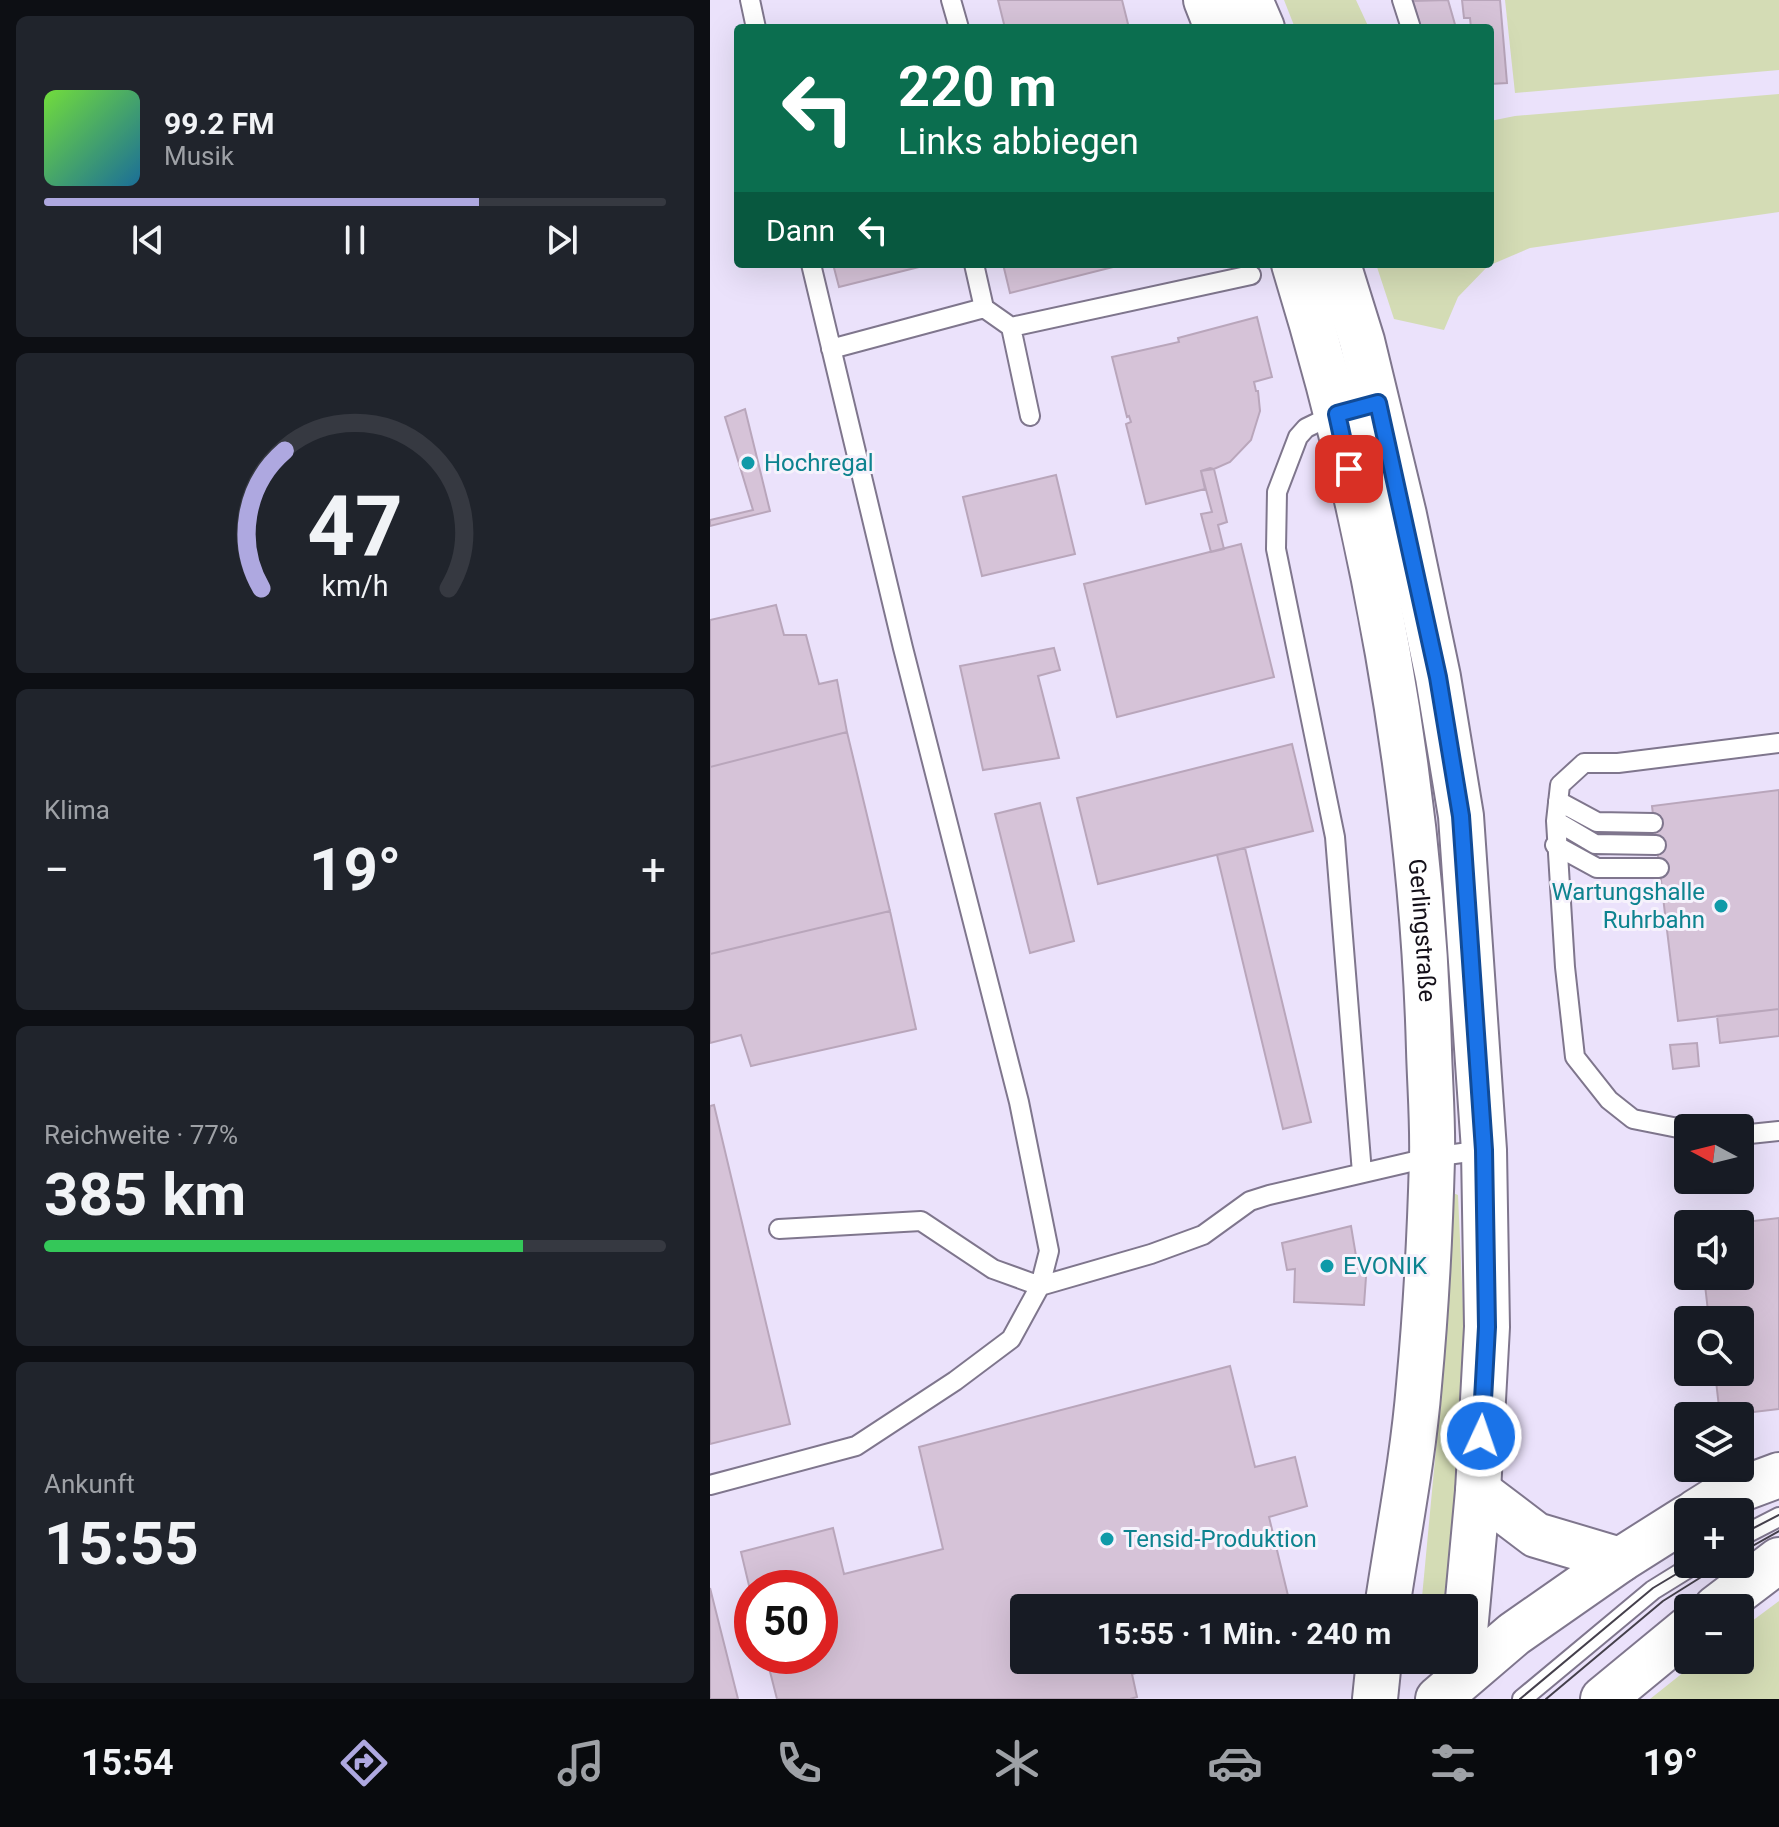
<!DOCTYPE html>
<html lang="de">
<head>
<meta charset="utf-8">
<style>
	:root { --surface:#171b24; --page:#20242c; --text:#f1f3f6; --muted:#9ea1a6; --line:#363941; --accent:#aea8e0 }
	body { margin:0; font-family:Roboto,sans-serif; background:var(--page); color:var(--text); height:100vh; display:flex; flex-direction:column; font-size:30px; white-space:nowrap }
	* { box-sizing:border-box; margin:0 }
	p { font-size:26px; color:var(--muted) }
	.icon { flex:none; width:44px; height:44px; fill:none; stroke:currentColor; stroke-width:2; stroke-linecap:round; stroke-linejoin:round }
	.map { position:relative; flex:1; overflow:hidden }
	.details { display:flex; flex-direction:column; gap:16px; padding:16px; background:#0d0f14; width:710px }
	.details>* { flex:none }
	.banner { position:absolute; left:24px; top:24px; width:760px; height:244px; border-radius:8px; box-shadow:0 8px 32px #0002; background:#0b6e4f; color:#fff; overflow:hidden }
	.needle { width:52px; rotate:277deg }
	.fabs { position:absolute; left:964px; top:1114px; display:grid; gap:16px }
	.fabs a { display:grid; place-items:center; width:80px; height:80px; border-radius:8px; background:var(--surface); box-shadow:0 8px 32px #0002; font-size:40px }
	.speed { position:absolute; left:24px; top:1570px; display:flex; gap:16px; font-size:40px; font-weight:700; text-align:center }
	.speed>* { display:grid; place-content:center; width:104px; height:104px; border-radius:50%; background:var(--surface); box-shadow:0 8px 32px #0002; line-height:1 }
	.speed .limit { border:12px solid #d22; background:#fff; color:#111 }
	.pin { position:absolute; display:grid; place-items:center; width:68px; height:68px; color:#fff; margin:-34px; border-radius:16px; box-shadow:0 4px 12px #0006 }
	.me { position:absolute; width:88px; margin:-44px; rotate:3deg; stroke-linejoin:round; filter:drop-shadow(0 0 6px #0008) }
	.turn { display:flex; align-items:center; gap:28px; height:168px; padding:0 32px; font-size:36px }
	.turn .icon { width:104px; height:104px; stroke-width:2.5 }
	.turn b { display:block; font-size:56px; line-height:68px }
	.then { display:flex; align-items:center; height:76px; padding:0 32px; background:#0003; gap:16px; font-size:30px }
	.big { font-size:60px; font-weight:700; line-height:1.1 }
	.details .card { flex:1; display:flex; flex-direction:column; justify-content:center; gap:12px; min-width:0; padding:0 28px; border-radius:12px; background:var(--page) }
	.details .dial { align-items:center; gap:0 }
	.dial svg { height:208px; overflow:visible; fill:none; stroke:var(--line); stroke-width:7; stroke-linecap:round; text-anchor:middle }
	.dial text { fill:var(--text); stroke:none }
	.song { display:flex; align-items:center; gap:24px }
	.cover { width:96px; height:96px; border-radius:12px; background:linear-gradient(135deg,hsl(100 70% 55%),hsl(200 70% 35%)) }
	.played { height:8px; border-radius:4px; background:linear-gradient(90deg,var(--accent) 70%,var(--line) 70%) }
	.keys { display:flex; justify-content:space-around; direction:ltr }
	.heat { display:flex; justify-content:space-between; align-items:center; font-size:44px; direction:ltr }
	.charge { height:12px; border-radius:6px; background:linear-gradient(90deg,#34c759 77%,var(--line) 0) }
	.trip { position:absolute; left:300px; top:1594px; width:468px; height:80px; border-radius:8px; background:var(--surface); box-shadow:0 8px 32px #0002; font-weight:700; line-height:80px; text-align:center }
	.dock { display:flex; height:128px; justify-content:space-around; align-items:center; background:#090b0e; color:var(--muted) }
	.dock .icon { width:56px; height:56px }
	.dock .active { color:var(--accent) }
	.dock b { font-size:36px; color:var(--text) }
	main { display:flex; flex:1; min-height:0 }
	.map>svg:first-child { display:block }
	.green { fill:#d4dcb5 }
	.building { fill:#d6c3d8; stroke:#b9a6bb; stroke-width:2 }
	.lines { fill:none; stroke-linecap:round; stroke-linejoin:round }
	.service-casing { stroke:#7f768d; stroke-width:22 }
	.secondary-casing { stroke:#7f768d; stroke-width:48 }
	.service { stroke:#fff; stroke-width:18 }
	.secondary { stroke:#fff; stroke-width:44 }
	.tram { stroke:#45404c; stroke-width:2 }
	.route-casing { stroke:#114b97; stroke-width:20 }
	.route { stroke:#1a73e8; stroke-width:14 }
	.culture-dot { fill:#0f9aa8; stroke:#f6f2fc; stroke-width:3 }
	.labels { text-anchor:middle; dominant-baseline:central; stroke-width:6; stroke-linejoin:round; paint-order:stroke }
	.culture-label { font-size:24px; fill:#0d838f; stroke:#f6f2fc; text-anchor:start }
	.street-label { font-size:24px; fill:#141019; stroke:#f6f2fc }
</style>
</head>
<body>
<main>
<section class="details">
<div class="card">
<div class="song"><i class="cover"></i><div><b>99.2 FM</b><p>Musik</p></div></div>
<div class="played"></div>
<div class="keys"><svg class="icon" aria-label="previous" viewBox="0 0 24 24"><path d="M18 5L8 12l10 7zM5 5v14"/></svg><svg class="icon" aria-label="pause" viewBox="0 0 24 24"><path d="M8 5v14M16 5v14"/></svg><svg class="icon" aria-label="next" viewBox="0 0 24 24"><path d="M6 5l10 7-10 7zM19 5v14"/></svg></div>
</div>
<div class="card dial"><svg viewBox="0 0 100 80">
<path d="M14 69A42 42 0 1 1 86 69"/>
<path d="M14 69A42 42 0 0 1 23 16" stroke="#aea8e0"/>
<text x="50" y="56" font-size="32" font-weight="700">47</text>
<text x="50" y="72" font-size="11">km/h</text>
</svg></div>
<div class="card"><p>Klima</p>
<div class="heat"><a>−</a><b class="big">19°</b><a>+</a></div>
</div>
<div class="card"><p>Reichweite · 77%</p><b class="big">385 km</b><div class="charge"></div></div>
<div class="card"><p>Ankunft</p><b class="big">15:55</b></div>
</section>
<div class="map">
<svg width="1069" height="1699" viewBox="0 0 1069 1699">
	<rect width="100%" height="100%" fill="#ebe2fb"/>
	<path class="green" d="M574,0H646L659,28H585Z
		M795,0H1069V70L805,93Z
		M1069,94V212L820,248L778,266L748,297L734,330L684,319L666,264H780V121L805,116Z
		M738,1191L748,1195L756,1374L741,1608H711L732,1385Z
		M1069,1601V1699H940L989,1660H1030V1630Z"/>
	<path class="building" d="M288,0H412L419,28H295Z
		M738,0L746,28H711L703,1Z
		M752,0H790L797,83L780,84V28H761L760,18H754Z
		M123,264H221L129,287Z
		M293,264H415L300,293Z
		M547,317L562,377L544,382L546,391H548L550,411L541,440L520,462L504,469L491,471L495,489L436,504L416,424L421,422L419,416L417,417L402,357L469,342L468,338Z
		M35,409L60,511L0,526V520L43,510L15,417Z
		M500,468L504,469L517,522L508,525L514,549L501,552L491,514L502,512L491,471Z
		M346,475L365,554L272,576L253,497Z
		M531,544L564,677L407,717L374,584Z
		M66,605L74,635H96L109,684L127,680L137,732L0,767V620Z
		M344,648L350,670L328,676L349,758L273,770L250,666Z
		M137,732L180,911L0,954V767Z
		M582,744L603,831L388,884L367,798Z
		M1069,790V1009L968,1021L942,806Z
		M330,803L364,941L320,953L285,814Z
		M535,848L601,1122L573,1129L507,855Z
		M180,911L206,1029L41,1066L31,1035L0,1043V954Z
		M1069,1009V1036L1010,1043L1007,1016Z
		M987,1043L989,1066L963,1069L960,1045Z
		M4,1105L80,1424L0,1444V1106Z
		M1069,1218V1409L1010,1416L1005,1372H1030V1320H999L994,1276H1030V1224H1018Z
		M641,1226L647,1262L657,1263L654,1305L584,1302L585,1269L577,1270L572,1243Z
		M520,1366L545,1467L585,1457L597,1506L559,1517L581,1608H314V1660H477L422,1674L427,1697L420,1699H67L56,1656H110V1588H42V1598L31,1552L123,1528L134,1574L233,1549L209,1447Z
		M0,1588L28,1699H0Z"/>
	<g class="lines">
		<g class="service-casing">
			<path id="service" d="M40,0L46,28
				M241,0L249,28
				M692,0L701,28
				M274,308L301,327L541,275
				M301,327L320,416
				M121,349L274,308L264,264
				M627,413L596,428L588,437L567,492L566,549L625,837L652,1173
				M848,801L887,822L943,823
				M846,821L855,967L865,1057L899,1100L923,1119L978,1130
				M845,845L887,868H949
				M946,845L885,844L846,821L850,785L874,763H908L1069,743
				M1030,1135L1069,1131
				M69,1229L211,1221L283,1269L330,1286L441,1254L493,1235L540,1201L559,1195L722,1157L774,1150
				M0,1485L146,1446L245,1381L301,1339L330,1286L339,1251L309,1102L193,648L101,264
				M1030,1537L1069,1517
				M812,1699L943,1590L985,1564"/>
		</g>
		<g class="secondary-casing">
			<g id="secondary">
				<path d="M496,0L507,28"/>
				<path d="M540,0L552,28"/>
				<path id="s1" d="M584,264C661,515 712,787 719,1050C720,1086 723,1123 722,1159C720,1234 716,1310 709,1385C703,1459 688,1534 677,1608"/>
				<path d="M628,264L652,341L694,515L728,677L751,816L774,1150L777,1327L768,1491L754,1642"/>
				<path d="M768,1491L826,1535L910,1560"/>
				<path d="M986,1512L1010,1497L1069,1475"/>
				<path d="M1006,1608L1069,1560"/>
				<path d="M665,1699L669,1660"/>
				<path d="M728,1699L804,1634L910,1560L978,1517"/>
				<path d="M893,1699L978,1629"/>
			</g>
		</g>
		<use href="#service" class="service"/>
		<use href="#secondary" class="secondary"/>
		<path class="tram" d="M1030,1535L1069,1515
			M1030,1553L1069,1531
			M810,1699L943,1588L983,1564
			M836,1699L953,1601L1012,1564"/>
	</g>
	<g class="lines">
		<g class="route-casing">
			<path id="route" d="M639,469L627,414L668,403L728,677L751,816L774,1150L777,1327L771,1436"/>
		</g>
		<use href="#route" class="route"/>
	</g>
	<g class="culture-dot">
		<circle cx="38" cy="463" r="8"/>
		<circle cx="1011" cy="906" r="8"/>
		<circle cx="617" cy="1266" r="8"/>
		<circle cx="397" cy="1539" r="8"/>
	</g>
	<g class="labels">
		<g class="culture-label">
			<text x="54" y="463">Hochregal</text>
			<text x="995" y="892" text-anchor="end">Wartungshalle<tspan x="995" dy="28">Ruhrbahn</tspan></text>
			<text x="633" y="1266">EVONIK</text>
			<text x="413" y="1539">Tensid-Produktion</text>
		</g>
		<g class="street-label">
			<text stroke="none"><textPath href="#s1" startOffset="680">Gerlingstraße</textPath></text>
		</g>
	</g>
</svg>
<div class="fabs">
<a><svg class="needle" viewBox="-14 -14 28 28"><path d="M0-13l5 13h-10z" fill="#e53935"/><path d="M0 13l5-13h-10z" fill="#9ea1a6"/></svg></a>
<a><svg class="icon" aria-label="sound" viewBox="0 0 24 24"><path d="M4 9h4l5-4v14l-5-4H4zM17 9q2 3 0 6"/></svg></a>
<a><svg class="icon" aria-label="search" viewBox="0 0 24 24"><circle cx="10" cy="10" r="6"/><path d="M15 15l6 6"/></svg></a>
<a><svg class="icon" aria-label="layers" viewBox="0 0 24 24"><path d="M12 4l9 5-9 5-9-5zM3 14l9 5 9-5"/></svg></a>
<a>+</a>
<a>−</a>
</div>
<div class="speed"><div class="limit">50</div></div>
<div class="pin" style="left:639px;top:469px;background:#d93025"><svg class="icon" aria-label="arrive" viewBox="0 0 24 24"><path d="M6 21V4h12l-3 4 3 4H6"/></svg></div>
<svg class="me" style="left:771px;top:1436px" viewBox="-20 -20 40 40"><circle r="17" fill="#1a73e8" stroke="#fff" stroke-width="3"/><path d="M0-11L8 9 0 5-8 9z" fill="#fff"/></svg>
<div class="trip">15:55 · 1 Min. · 240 m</div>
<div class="banner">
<div class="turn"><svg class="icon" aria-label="left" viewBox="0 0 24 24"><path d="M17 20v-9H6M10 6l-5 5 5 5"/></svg><div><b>220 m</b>Links abbiegen</div></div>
<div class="then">Dann<svg class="icon" aria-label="left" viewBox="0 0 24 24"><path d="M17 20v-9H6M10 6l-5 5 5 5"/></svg></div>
</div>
</div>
</main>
<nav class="dock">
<b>15:54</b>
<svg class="icon active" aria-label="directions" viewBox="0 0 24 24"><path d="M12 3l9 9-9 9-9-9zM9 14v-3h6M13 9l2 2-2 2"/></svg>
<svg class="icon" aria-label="music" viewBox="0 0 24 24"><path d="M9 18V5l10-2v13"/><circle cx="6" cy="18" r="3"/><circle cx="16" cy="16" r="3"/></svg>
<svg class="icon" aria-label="phone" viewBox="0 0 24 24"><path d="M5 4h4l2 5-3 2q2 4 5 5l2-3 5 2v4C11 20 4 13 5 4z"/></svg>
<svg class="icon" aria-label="climate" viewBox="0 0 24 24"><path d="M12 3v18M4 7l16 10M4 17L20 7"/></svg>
<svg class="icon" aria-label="car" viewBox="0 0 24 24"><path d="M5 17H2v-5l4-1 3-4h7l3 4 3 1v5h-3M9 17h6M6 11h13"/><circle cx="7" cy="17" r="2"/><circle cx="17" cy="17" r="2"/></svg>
<svg class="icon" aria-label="filters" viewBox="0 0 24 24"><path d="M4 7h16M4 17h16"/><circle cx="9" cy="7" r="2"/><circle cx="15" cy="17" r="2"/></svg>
<b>19°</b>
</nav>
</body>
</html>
